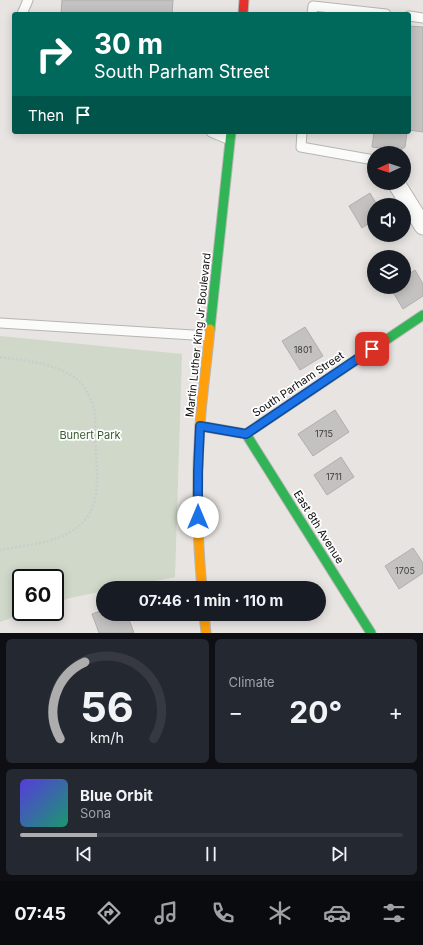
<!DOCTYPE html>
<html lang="en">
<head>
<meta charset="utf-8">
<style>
	:root { --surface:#171b24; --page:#242831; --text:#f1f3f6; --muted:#9ea1a6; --line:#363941; --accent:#aeadae }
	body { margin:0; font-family:Inter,sans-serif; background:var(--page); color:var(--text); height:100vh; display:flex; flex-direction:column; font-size:15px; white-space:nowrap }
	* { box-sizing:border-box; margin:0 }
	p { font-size:13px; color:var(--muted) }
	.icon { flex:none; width:22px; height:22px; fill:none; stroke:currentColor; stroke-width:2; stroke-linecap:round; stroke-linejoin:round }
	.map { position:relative; height:633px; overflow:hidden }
	.panel { display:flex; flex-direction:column; gap:6px; padding:6px; background:#0d0f14; flex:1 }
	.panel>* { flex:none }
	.top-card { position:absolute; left:12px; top:12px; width:399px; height:122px; border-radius:4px; box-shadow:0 2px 10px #0003; background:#00695c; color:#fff; overflow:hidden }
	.needle { width:26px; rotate:267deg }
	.controls { position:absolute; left:367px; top:146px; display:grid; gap:8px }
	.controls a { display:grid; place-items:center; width:44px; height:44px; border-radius:50%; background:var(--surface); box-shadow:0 2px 10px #0003; font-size:20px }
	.speed { position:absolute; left:12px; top:569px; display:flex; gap:8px; font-size:20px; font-weight:700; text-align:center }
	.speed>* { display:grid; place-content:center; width:52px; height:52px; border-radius:50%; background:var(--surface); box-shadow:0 2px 10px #0003; line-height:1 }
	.speed .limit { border:2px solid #111; border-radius:6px; background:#fff; color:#111 }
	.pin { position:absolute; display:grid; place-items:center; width:34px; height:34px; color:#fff; margin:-17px; border-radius:8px; box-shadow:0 2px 6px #0006 }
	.me { position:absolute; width:44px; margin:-22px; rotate:0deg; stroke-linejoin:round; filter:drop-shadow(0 0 3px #0008) }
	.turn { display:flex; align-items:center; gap:14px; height:84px; padding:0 16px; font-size:18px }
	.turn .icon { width:52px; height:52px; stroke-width:2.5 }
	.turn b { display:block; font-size:28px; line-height:34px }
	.then { display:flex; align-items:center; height:38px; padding:0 16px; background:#0003; gap:8px; font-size:15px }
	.big { font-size:30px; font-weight:700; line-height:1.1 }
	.panel .card { flex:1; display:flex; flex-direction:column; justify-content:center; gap:6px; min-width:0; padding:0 14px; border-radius:6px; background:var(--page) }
	.panel .dial { align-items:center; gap:0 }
	.dial svg { height:104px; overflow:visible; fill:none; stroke:var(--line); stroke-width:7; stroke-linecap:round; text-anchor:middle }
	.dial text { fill:var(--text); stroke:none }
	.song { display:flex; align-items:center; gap:12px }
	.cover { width:48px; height:48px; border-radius:6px; background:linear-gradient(135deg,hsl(250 70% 55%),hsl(160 70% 35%)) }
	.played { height:4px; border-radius:2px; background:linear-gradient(90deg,var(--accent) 20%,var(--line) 20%) }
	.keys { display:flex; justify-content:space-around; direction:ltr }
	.heat { display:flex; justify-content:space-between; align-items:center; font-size:22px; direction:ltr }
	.panel .tiles { flex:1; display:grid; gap:6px; grid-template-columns:1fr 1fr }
	.card:last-child { grid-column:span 2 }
	.trip { position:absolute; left:96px; top:581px; width:230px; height:40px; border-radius:20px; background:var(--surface); box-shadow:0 2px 10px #0003; font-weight:700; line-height:40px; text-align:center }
	.tabs { display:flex; height:64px; justify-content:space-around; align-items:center; background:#090b0e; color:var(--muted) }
	.tabs .icon { width:28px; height:28px }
	.tabs .on { color:var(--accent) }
	.tabs b { font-size:18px; color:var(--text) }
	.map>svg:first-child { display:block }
	.green { fill:#cfd8c9 }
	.building { fill:#c4c2c0; stroke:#b1aead }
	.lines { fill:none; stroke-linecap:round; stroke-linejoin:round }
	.lane-casing { stroke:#b7b5b3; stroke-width:11 }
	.street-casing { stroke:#b7b5b3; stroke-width:19 }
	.fast-casing { stroke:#b7b5b3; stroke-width:11 }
	.slow-casing { stroke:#b7b5b3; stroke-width:11 }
	.jam-casing { stroke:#b7b5b3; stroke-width:11 }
	.path { stroke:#cdcccc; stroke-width:2.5; stroke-dasharray:2 2; stroke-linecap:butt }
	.lane { stroke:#fbfbfa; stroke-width:9 }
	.street { stroke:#fbfbfa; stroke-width:17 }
	.fast { stroke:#30b455; stroke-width:9 }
	.slow { stroke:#ff9f0a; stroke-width:9 }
	.jam { stroke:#e5322d; stroke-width:9 }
	.route-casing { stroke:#114b97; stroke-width:10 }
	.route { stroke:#1a73e8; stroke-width:7 }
	.labels { text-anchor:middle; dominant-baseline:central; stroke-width:3.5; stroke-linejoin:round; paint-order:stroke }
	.number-label { font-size:9px; fill:#3c3a39 }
	.street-label { font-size:11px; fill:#0f0d0c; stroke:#fff }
	.park-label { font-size:11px; fill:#375a2e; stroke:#fff }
</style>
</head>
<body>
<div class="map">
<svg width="423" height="633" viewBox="0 0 423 633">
	<rect width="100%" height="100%" fill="#e7e4e1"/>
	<path class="green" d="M0,336L182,354L175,577L120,588H103V591L70,598L55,603V578H21V612H29L0,622Z"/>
	<path class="building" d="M62,0H173L172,14H61Z
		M409,26L423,27V132L409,130Z
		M374,132H407L405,147L399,151L372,147Z
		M370,193L377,205H374V220L362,228L349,206Z
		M415,270L423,284V296L403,309L390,287H404V277Z
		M305,327L323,356L300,370L282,341Z
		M335,410L349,432L313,456L298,434Z
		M341,457L354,477L327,495L314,475Z
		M413,548L423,563V573L399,589L385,566Z
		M103,610V614H127L134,633H99L92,614Z"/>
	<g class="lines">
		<g class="lane-casing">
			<path id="lane" d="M22,14L28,0
				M312,14L313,6L386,14
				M409,16L423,18
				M211,132L230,140
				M302,132L301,147L374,160
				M0,323L209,336"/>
		</g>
		<g class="street-casing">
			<path id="street" d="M396,183L423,226"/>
		</g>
		<g class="fast-casing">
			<path id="fast" d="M210,329L231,132
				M200,426L246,434L423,315
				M246,434L371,633"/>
		</g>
		<g class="slow-casing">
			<path id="slow" d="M202,588C197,534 196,480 200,426C202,394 207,362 210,329
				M204,614L206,633"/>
		</g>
		<g class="jam-casing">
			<path id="jam" d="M243,14L244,0"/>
		</g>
		<path class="path" d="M0,357C27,361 59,363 80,382C86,389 92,400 94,409C96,418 95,430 95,439C96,464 103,501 84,521C63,544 28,544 0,550"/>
		<use href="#lane" class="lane"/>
		<use href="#street" class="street"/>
		<use href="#fast" class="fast"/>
		<use href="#slow" class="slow"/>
		<use href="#jam" class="jam"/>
	</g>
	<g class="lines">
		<g class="route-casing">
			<path id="route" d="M198,517V472L200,426L246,434L372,349"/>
		</g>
		<use href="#route" class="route"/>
	</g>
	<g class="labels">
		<g class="number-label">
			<text x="303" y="349">1801</text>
			<text x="324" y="433">1715</text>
			<text x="334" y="476">1711</text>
			<text x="405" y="570">1705</text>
		</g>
		<g class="street-label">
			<text transform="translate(198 335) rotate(-84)">Martin Luther King Jr Boulevard</text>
			<text transform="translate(298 384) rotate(-34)">South Parham Street</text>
			<text transform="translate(319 527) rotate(58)">East 8th Avenue</text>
		</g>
		<g class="park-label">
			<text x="90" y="435">Bunert Park</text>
		</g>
	</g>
</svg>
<div class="controls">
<a><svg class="needle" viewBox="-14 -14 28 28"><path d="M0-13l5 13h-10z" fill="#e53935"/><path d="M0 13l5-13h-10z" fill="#9ea1a6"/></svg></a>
<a><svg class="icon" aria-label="sound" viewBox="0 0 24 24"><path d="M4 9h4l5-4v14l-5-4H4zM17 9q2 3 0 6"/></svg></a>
<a><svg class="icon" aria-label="layers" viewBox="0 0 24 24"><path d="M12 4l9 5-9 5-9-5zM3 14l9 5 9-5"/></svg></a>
</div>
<div class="speed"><div class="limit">60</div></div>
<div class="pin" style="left:372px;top:349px;background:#d93025"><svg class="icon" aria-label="arrive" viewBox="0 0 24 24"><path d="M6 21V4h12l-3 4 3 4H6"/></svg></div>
<svg class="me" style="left:198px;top:517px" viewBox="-20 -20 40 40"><circle r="19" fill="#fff"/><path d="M0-13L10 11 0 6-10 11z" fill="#1a73e8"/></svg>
<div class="trip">07:46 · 1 min · 110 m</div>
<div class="top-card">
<div class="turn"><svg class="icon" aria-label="right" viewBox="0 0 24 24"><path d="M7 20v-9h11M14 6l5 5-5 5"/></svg><div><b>30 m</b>South Parham Street</div></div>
<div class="then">Then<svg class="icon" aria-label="arrive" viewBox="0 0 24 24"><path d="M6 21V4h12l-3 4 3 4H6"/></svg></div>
</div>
</div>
<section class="panel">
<div class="tiles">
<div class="card dial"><svg viewBox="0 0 100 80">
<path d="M14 69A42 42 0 1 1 86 69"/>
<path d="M14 69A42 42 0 0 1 33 10" stroke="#aeadae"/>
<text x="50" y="56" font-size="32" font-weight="700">56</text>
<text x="50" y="72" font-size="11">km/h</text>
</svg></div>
<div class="card"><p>Climate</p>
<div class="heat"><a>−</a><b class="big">20°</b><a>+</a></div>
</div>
<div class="card">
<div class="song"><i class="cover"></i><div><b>Blue Orbit</b><p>Sona</p></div></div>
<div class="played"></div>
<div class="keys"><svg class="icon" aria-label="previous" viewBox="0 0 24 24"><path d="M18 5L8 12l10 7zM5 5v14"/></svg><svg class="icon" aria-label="pause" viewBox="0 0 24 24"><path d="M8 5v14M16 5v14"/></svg><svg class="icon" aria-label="next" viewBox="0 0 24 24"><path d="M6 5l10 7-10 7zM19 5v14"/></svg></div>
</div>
</div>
</section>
<nav class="tabs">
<b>07:45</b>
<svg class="icon on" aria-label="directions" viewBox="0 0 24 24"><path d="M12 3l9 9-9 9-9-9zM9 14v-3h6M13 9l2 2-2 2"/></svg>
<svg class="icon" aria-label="music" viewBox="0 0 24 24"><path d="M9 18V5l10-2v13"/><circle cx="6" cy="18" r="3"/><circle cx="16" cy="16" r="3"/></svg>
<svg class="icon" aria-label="phone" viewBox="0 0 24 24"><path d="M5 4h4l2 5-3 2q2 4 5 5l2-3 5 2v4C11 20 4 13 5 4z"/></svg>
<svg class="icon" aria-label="climate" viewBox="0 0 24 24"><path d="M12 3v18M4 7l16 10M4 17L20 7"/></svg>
<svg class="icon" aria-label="car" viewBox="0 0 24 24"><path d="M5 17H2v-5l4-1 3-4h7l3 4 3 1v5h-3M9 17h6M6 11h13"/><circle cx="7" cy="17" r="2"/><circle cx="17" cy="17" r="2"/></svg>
<svg class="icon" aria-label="filters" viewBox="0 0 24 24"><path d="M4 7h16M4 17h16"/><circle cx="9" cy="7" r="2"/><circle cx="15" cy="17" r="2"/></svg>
</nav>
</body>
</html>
